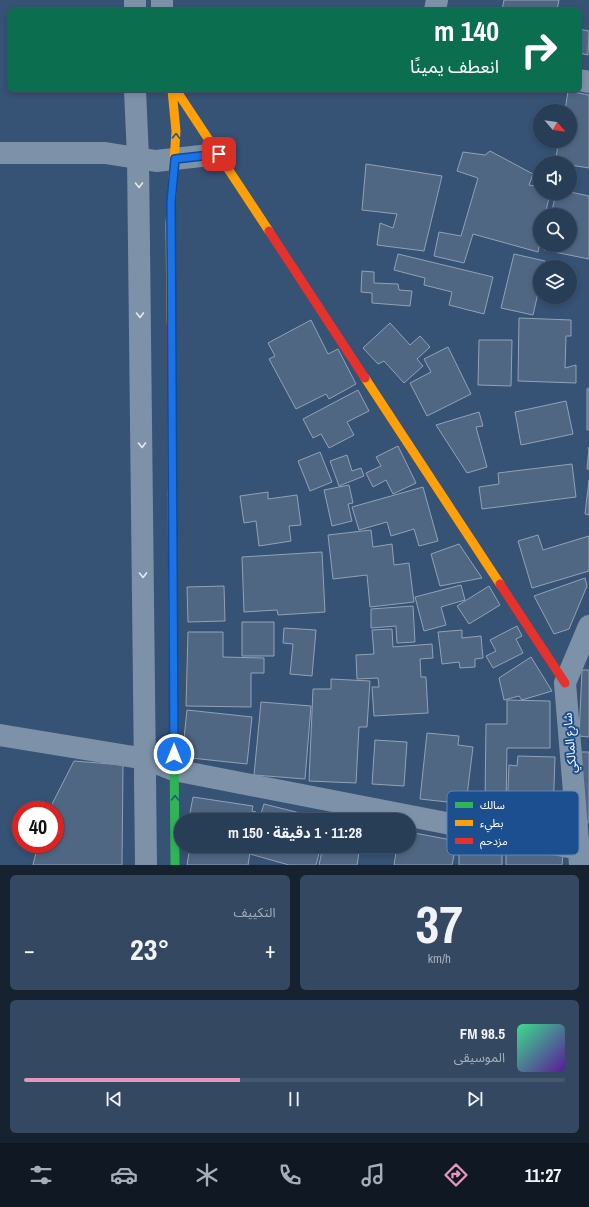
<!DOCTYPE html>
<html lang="ar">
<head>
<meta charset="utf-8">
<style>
	:root { --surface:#283e57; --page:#344961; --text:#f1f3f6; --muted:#a5aeba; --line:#44576d; --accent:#e797bd }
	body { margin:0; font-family:"Archivo Narrow","Noto Sans Arabic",sans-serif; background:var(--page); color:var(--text); direction:rtl; height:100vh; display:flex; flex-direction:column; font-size:15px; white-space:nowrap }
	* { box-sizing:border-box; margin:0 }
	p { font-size:13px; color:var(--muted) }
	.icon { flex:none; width:22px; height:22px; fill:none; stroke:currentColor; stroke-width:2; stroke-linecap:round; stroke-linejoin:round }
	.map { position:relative; height:865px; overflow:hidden; direction:ltr }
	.sheet { display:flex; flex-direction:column; gap:10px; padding:10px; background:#162230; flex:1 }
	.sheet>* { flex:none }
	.guide { position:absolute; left:8px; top:8px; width:573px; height:84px; border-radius:6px; box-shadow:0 2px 6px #0003,0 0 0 1px var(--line); direction:rtl; background:#0b6e4f; color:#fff; overflow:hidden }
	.needle { width:26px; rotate:118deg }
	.controls { position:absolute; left:533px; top:104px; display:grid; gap:8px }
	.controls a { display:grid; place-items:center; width:44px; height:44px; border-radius:50%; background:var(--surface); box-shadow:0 2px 6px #0003,0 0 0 1px var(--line); font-size:20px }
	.speed { position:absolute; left:12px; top:801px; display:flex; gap:8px; font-size:20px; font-weight:700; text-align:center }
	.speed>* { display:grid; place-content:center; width:52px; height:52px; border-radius:50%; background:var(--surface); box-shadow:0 2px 6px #0003,0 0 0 1px var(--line); line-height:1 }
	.speed .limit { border:6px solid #d22; background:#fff; color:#111 }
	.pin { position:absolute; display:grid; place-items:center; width:34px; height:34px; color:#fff; margin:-17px; border-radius:8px; box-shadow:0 2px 6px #0006 }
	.me { position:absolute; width:44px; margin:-22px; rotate:0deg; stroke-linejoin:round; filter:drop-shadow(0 0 3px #0008) }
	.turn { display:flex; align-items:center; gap:14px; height:84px; padding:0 16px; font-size:18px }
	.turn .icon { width:52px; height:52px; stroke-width:2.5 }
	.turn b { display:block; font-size:28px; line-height:34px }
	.big { font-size:30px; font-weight:700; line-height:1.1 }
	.sheet .card { flex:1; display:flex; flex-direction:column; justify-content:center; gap:6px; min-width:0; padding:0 14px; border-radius:6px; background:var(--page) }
	.sheet .dial { align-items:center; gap:0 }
	.dial b { font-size:52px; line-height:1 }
	.song { display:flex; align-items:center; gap:12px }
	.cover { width:48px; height:48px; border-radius:6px; background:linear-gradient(135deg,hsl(150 70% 55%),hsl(270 70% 35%)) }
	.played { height:4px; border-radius:2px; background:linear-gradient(90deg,var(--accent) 40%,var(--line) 40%) }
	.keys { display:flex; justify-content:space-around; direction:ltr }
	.heat { display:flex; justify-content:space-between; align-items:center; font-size:22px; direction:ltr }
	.sheet .tiles { flex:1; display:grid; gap:10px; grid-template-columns:1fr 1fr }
	.card:last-child { grid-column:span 2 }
	.trip { position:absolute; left:174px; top:813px; width:242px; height:40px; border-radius:20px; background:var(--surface); box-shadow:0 2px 6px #0003,0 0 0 1px var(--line); font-weight:700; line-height:40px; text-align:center; direction:rtl }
	.dock { display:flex; height:64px; justify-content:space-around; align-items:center; background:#101923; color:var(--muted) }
	.dock .icon { width:28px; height:28px }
	.dock .on { color:var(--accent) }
	.dock b { font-size:18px; color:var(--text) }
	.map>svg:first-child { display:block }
	.building { fill:#506783; stroke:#92a2b6 }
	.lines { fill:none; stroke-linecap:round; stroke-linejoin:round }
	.street { stroke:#7d92a8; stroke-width:22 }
	.fast { stroke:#30b455; stroke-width:9 }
	.slow { stroke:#ff9f0a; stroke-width:9 }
	.jam { stroke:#e5322d; stroke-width:9 }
	.oneway { stroke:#1d5989 }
	.oneway2 { stroke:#e5e9ee }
	.route-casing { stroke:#114b97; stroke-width:10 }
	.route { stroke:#1a73e8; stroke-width:7 }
	.labels { text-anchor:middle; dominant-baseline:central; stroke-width:4; stroke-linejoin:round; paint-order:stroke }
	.street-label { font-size:12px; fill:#fff; stroke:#1b4f8f }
	.key { fill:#1b4f8f; stroke:#5f84b1; stroke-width:1 }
	.key-label { font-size:11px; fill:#fff }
</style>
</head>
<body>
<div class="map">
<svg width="589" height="865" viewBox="0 0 589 865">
	<rect width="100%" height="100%" fill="#365274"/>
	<path class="building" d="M504,0H559L557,10H502Z
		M579,29L589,31L588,55L579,53Z
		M568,91L589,95V168L570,165V163L555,162L559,141H570V111H565Z
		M490,151L533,174L529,185L540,187V193H550L545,215H540V242L538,252L473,234L464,263L434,256L439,232L461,236L478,178L457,171L463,152L485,155Z
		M366,164L442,176L424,251L377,245L380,223L393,228L397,214L362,210Z
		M570,192L589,196V259L544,250L545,245H570V215H551L556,193Z
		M398,254L493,277L484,314L449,305L452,292L424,285L425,278L394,270Z
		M514,254L545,261L544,267H540V284L533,315L501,308Z
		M362,271L374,272V283L398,284L399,290L412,291L410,306L372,303V293L361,292Z
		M519,318L571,320V336H566L565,368L576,365V383L518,381Z
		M311,320L328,354L338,349L356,384L329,399L326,394L296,409L269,359L275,356L268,343Z
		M390,323L410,345L420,336L430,347L417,359L423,366L404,383L384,361L378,364L363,348Z
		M479,340H512L511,386L478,385Z
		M448,347L471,394L427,416L410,383L431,372L424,359Z
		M589,388V430H587V389Z
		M358,390L369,411L347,422L354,435L329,448L321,434L313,438L303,419Z
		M566,401L573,434L521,445L515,412Z
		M479,412L483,426L476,427L487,467L467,473L436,425Z
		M398,446L416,483L393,494L386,480L373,487L366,473L381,466L376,457Z
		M589,447V469H587Z
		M320,452L332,482L310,491L298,461Z
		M347,455L352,471L361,468L364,476L339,486L330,461Z
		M572,464L576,497L482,509L479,487L499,484L498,473Z
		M589,480V515L585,514Z
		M349,485L353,503L348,504L352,521L332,526L324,490Z
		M423,487L438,541L419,546L414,529L391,536L387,522L359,530L352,507Z
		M268,492V499L297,495L301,525L289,526L291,541L259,546L256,521L244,523L240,496Z
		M371,530L373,547L392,544L394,565L409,563L414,602L370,607L367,575L333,579L328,535Z
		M538,535L543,550L589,536V571L532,588L518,541Z
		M459,544L482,578L440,586L431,554Z
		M322,552L325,612L278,615L277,610L244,612L242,557Z
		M585,578L587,586L569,629L554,634L534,596Z
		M461,585L465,600L441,607L446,625L424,631L415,597Z
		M224,586L225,621L188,622L187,587Z
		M489,586L500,605L469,624L457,606Z
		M413,606L415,642L397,643L396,626L371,628V609Z
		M242,622H274V656H242Z
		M517,626L522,636L516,639L523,653L493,668L486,656L496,651L490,640Z
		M284,628L316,630L312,676L290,674L293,644L283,643Z
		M392,629L393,647L432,644L433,658L420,659L421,677H426L428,713L374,716L372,687H379L378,678L357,679L356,655L374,654L372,630Z
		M462,630V638L481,636L483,658L475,659V667L460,668L459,662L442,664L438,632Z
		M188,632H223V657L264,658V673H251V707L186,706Z
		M531,657L552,691L522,700L519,696L504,700L499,678Z
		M582,670H589V737L579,736Z
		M331,679L370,681L367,727H359L356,783L309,781L313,689H331Z
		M507,700L550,701V748H507L506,804L485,803L486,724H507Z
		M261,702L311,706L305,779L254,775Z
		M187,710L252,717L247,764L182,757Z
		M427,733L459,736L458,745L473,747L466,804L420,799Z
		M375,740L407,742L404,786L372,784Z
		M578,752H589V821L587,824Z
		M518,756L555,757L553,815L507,813L509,765L517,766Z
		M74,761L123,765L122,865H33L38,844H55V810H49Z
		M193,797L253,806L252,811L256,812L255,820H194L189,818Z
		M264,804L316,817L315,820H259Z
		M330,813L366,819L328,820Z
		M409,832L457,841L452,865H394L397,846H409Z
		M502,843V865H459V844Z
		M190,846H251L248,865H187Z
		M253,846H321L316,865H289L250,854Z
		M323,846H360L357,865H319Z
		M506,853L563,855L562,865H506Z"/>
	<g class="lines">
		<path class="street" d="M135,0V10
			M162,10V0
			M435,10L437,0
			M579,80L589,82
			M135,90L138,157L146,865
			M0,153H105L156,161L219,154
			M0,735L146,759L174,770L579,849H589
			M580,865L565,683L589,626"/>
		<path class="fast" d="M172,492L175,865"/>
		<path class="slow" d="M176,90L269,231
			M171,323L170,224L176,131L172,90
			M365,378L500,584"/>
		<path class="jam" d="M269,231L365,378
			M171,323L172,492
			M500,584L565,683"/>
	</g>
	<defs><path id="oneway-chevron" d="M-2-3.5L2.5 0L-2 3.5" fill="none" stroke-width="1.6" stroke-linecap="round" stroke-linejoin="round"/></defs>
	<g class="oneway">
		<use href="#oneway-chevron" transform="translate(176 136) rotate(-88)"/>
		<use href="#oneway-chevron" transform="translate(175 798) rotate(-90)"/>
	</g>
	<g class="oneway2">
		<use href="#oneway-chevron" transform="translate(139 185) rotate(89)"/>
		<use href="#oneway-chevron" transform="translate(140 315) rotate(89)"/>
		<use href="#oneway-chevron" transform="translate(142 445) rotate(89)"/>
		<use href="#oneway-chevron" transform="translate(143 575) rotate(89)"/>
	</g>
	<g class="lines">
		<g class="route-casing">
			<path id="route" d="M174,754L171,202L175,159L219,154"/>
		</g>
		<use href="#route" class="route"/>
	</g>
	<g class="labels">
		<g class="street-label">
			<text transform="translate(570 743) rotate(-95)">شارع المالكي</text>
		</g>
	</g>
	<rect x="447" y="791" width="132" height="64" rx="6" class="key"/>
	<rect x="455" y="802" width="18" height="6" fill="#30b455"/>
	<rect x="455" y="820" width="18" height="6" fill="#ff9f0a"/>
	<rect x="455" y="838" width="18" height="6" fill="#e5322d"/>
	<g class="key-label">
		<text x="480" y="809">سالك</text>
		<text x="480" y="827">بطيء</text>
		<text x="480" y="845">مزدحم</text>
	</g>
</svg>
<div class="controls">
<a><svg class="needle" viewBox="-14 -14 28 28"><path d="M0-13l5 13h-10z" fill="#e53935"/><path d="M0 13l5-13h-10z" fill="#a5aeba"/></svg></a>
<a><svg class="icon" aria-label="sound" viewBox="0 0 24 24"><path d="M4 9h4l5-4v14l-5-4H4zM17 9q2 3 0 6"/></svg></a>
<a><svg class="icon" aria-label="search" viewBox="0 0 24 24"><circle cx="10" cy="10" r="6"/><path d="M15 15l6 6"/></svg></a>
<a><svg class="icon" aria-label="layers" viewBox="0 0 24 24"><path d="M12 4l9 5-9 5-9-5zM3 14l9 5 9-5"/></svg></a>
</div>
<div class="speed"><div class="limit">40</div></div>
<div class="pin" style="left:219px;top:154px;background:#d93025"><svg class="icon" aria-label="arrive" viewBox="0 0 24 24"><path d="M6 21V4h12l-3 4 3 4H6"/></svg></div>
<svg class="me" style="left:174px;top:754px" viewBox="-20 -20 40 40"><circle r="17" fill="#1a73e8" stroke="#fff" stroke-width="3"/><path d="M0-11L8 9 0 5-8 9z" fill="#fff"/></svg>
<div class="trip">11:28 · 1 دقيقة · 150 m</div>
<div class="guide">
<div class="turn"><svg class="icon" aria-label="right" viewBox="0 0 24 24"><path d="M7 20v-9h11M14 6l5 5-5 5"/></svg><div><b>140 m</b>انعطف يمينًا</div></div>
</div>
</div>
<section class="sheet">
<div class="tiles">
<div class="card dial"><b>37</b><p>km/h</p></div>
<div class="card"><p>التكييف</p>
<div class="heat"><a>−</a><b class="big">23°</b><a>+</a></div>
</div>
<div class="card">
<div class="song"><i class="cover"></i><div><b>98.5 FM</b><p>الموسيقى</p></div></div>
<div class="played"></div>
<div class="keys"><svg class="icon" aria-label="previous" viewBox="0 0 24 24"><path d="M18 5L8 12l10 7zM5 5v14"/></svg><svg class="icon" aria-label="pause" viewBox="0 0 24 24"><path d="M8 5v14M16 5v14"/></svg><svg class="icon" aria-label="next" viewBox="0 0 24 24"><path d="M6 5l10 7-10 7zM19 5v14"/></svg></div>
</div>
</div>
</section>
<nav class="dock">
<b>11:27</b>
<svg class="icon on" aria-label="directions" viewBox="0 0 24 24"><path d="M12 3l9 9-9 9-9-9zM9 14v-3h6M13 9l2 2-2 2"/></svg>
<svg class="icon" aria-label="music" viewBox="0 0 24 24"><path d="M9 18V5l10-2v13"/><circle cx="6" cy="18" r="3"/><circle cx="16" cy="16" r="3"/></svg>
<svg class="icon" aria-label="phone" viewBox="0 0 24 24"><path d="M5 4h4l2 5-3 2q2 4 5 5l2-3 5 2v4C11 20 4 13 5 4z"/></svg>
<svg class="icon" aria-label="climate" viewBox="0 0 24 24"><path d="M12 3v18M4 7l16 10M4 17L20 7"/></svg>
<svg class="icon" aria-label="car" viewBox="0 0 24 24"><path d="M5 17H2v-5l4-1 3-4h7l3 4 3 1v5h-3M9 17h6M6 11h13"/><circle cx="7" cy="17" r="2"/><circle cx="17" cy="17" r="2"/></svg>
<svg class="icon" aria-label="filters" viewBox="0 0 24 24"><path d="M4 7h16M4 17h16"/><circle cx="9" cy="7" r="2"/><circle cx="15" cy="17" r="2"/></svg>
</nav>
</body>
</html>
